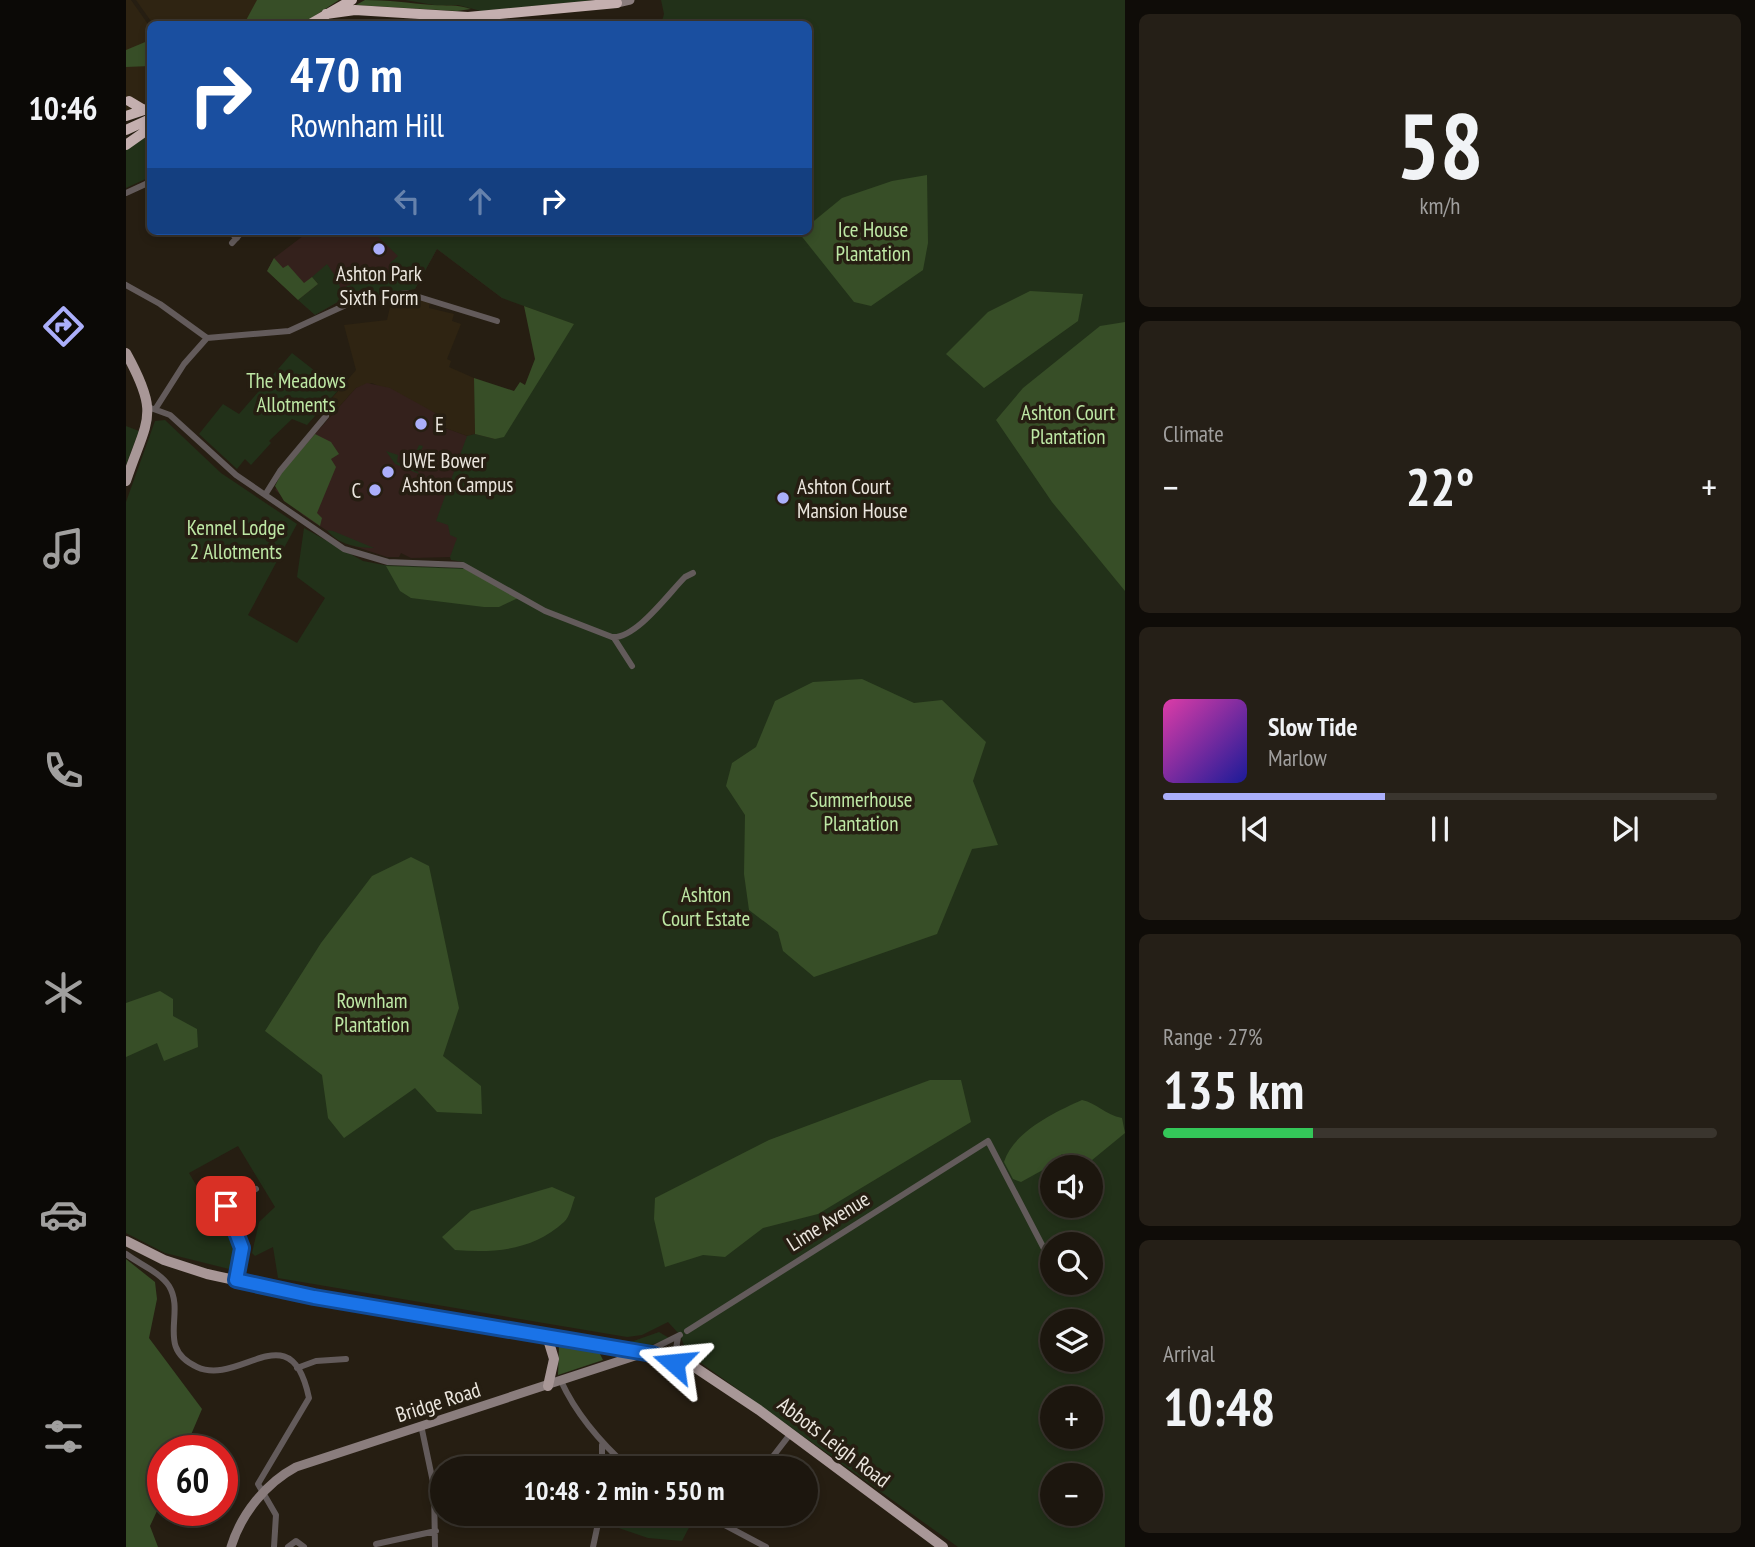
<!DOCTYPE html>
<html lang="en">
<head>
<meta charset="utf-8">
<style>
	:root { --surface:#1c160e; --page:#251f17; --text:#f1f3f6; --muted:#a09f9e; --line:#3a352e; --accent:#abaffb }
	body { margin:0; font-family:"PT Sans Narrow",sans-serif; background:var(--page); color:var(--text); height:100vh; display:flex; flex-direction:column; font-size:26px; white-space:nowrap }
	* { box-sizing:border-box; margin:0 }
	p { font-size:23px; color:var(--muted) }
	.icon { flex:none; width:38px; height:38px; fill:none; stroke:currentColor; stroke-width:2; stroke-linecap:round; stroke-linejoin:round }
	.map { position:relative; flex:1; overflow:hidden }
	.details { display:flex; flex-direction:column; gap:14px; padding:14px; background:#0f0c08; width:630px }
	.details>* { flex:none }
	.guide { position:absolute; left:21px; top:21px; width:665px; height:214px; border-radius:10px; box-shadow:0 4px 10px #0003,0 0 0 2px var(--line); background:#1a4fa0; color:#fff; overflow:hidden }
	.fabs { position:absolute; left:914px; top:1155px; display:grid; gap:14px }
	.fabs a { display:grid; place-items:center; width:63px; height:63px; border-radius:50%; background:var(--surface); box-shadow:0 4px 10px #0003,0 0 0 2px var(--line); font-size:35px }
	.speed { position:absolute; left:21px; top:1435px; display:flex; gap:14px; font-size:35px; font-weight:700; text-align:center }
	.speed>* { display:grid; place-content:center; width:91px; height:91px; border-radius:50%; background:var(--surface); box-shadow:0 4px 10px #0003,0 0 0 2px var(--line); line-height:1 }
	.speed .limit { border:10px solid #d22; background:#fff; color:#111 }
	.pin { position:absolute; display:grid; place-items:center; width:60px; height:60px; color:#fff; margin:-30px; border-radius:14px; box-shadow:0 4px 10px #0006 }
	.me { position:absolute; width:77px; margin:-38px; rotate:288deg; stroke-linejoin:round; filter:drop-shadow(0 0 5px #0008) }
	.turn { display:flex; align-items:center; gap:24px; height:147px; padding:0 28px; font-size:32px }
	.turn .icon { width:91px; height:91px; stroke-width:2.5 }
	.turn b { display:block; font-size:49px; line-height:60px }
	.lanes { display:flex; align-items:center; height:66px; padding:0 28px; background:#0003; justify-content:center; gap:35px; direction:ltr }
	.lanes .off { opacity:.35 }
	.big { font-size:52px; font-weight:700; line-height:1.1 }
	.details .tile { flex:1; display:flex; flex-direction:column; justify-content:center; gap:10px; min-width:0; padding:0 24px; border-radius:10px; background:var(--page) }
	.details .dial { align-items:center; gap:0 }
	.dial b { font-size:91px; line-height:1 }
	.song { display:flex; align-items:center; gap:21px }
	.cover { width:84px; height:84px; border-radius:10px; background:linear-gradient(135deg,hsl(320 70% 55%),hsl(240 70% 35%)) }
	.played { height:7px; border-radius:4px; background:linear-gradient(90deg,var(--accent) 40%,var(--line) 40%) }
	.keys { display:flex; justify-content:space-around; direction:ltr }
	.heat { display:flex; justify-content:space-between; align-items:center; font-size:38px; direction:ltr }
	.charge { height:10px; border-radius:5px; background:linear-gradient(90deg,#34c759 27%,var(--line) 0) }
	.trip { position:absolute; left:304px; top:1456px; width:388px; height:70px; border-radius:35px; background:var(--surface); box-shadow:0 4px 10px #0003,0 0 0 2px var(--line); font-weight:700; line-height:70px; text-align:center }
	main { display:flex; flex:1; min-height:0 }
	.dock { display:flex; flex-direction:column; width:126px; justify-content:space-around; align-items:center; background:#0b0906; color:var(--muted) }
	.dock .icon { width:49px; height:49px }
	.dock .on { color:var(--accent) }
	.dock b { font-size:32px; color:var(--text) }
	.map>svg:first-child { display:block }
	.built { fill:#2f2412 }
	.education { fill:#34211c }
	.green { fill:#223119; fill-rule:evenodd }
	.forest { fill:#374e27 }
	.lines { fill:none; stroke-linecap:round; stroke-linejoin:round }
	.street { stroke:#635b5b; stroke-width:6 }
	.secondary { stroke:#8a7d7d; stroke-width:9 }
	.primary { stroke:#a89797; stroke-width:10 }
	.highway { stroke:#c4afaf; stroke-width:10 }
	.route-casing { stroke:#114b97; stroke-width:18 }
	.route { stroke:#1a73e8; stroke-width:12 }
	.poi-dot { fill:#abaffb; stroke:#261e12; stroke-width:2.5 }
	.labels { text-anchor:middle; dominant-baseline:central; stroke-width:7; stroke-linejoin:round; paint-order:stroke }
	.park-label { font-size:21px; fill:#bee8a5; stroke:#261e12 }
	.poi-label { font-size:21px; fill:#ebe6de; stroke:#261e12; text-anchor:start }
	.street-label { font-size:21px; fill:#ebe6de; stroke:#261e12 }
</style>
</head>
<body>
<main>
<nav class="dock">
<b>10:46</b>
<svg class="icon on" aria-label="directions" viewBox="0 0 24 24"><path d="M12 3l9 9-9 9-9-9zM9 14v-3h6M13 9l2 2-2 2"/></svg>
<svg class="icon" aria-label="music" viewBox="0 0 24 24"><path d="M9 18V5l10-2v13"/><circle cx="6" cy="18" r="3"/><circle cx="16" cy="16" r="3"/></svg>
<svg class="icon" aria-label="phone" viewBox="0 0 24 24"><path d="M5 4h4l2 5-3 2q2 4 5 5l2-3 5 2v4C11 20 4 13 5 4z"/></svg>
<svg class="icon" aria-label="climate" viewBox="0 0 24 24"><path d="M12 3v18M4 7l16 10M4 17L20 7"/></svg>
<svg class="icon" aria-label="car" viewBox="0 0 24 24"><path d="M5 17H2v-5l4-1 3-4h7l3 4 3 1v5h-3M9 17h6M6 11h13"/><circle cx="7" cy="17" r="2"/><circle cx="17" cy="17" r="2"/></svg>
<svg class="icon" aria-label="filters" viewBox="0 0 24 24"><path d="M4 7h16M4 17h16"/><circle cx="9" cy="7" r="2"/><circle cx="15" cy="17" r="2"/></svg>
</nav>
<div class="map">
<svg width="999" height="1547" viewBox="0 0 999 1547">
	<rect width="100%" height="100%" fill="#261e12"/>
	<path class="built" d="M0,0H5L24,27V102L0,112Z
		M10,0H132L118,24H27Z
		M279,295L304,301L303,308L328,314L326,321L335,324L321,359L325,361L323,367L348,378L349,434L341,436L308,424L311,414L246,383L230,388L203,418L195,411L230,370L218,325L261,320L266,298L277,301Z"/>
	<path class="education" d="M174,231H506L376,298L311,249L289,289L226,300L219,294L217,299L189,315L141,271L148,258L177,236Z
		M241,383L264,388L311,414L308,424L341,436L349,434L369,439L325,560V557L285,558L275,553L273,557H261L222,544L178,516L149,490L164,462L230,388Z"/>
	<path class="green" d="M279,0H469L355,11L332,5H308Z
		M535,0H999V1547H832L561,1353L554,1335L542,1322L516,1335L501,1337L152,1278L147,1247L129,1256L126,1253L133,1222L149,1207L112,1146L63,1173L89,1217L95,1214L110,1241L107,1270L39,1253L0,1233V502L29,421L39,420L95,473L171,524L122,615L171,643L199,598L171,577L178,528L237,561L258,565L335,568L337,562L325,560L324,557L331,538L324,535L322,525L310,521L341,436L349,434L369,439L447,324L376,298L311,249L289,289L226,300L220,286L225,285L219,267L233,282L237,279L243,284L252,277L256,281L266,272L264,263L272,256L246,231H682V24H535L538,14ZM926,1167H964V1206H926ZM926,1244H964V1283H926ZM926,1321H964V1360H926ZM926,1398H964V1437H926ZM926,1475H964V1514H926Z
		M432,20L435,24H208L229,21L353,24Z
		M24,134V177L0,188V150Z
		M201,264L212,280L217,299L189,315L172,300L192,284L186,277Z
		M166,353L189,371L216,386L181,425L166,419L143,441L145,443L125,465L119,459L111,469L73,434L97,404L113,414Z
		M0,426L13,431L0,465Z
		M293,445L297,446L289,467L293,474L269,464L260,451L272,455L271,462L283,467Z
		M201,530L207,531L248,548C231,548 211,544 201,530Z
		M118,1277L494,1340L493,1344L243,1304Z
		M533,1332L543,1338L521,1347L499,1344Z
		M479,1514H564L569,1516L556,1541L522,1538L478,1523Z"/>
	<path class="forest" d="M131,0H213L176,24H118Z
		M239,0C262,0 283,3 306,5C320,6 331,4 345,9L331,11L230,5Z
		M24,40V66L0,67V50Z
		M801,175L802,243L797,270L745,306L728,302L673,233L682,231L683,225L716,198L766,181Z
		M148,258L157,268L162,265L178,283L186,277L192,284L172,300L141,271Z
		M904,291L957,294L952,321L858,388L820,354L862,312Z
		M398,306L448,324L378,437L369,439L349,434L348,378L388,391L394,382L399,385L409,359Z
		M999,322V591L926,502L870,420L897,388L974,326Z
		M189,434L205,442L213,454L205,459L210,467L191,513L196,518L194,526L158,501L149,486L156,472Z
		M260,566L339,569L392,598L373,607H358L285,598L274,591Z
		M736,679L788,703L816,700L860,742L847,781L872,845L846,849L811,934L688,977L657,951L652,932L623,910L618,874L619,815L600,786L606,763L630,747L649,701L687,682Z
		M285,857L303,866L333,1008L317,1056L355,1086L356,1114L311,1112L289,1088L218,1138L202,1118L196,1075L139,1031L195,943L246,876Z
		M34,991L47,999V1016L71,1029L72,1047L38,1061L31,1043L0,1057V1003Z
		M804,1080H835L845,1122L692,1214L637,1228L599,1257L577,1255L539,1267L528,1219L529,1198L643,1140Z
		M956,1100C971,1103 979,1115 996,1118L999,1133L960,1165H952L936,1154L924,1166L895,1182L887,1179L878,1162C887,1132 929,1112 956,1100Z
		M426,1187L449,1197C446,1204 444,1217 438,1222C406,1251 368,1253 329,1250L316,1237L345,1211Z
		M0,1259L29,1282L31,1299L23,1338L76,1409L58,1451H37V1498L24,1526L32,1547H0Z
		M433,1346L473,1352L477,1360L432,1375Z"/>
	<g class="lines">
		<path class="street" d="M0,193L24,182
			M102,231L111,238
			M106,243L115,233
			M0,285L34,304L81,338L163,331L222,304L280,293L371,321
			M22,407L44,415L110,475L218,549L262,562L337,565L419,611L486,637C510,639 542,594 559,577L567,573
			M30,408L58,364L81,338
			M139,495L154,471L200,416
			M488,638L506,666
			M100,1206L116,1248L110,1280
			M92,1211L130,1189
			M0,1254C13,1264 34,1272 43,1286C60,1314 29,1348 71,1367C114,1387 165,1311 183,1398L132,1484L150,1515L148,1547
			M937,1283L941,1289
			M561,1331L862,1141L926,1264
			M552,1337L550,1349L555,1358
			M520,1352L554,1335
			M171,1368L190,1361L220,1359
			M435,1381C451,1416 475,1443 503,1468
			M295,1425L308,1487L309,1547
			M476,1445V1468
			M638,1468L665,1433
			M578,1514L640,1547
			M250,1544L310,1531
			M162,1547L170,1541L178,1547
			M467,1547L474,1514"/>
		<path class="secondary" d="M491,3L504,0
			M105,1547C115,1514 140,1483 170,1467L518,1353"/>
		<path class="primary" d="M0,353C35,416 21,418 0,481
			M0,1241L38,1260L81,1274L188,1297L555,1358L633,1410L817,1547
			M421,1336L428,1359L422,1386"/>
		<path class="highway" d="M200,14L229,10L342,17L491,3
			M184,24L226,0
			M3,101L18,110
			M0,116L24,108
			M0,130L24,119
			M0,145L24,128"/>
	</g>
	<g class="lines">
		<g class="route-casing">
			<path id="route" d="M100,1206L116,1248L110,1280L188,1297L526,1354L548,1363"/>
		</g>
		<use href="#route" class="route"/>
	</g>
	<g class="poi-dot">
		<circle cx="253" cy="249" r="7"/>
		<circle cx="295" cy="424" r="7"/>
		<circle cx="262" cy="472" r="7"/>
		<circle cx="249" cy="490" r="7"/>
		<circle cx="657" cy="498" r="7"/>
	</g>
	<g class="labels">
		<g class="park-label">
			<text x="747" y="229">Ice House<tspan x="747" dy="24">Plantation</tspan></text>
			<text x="170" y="380">The Meadows<tspan x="170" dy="24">Allotments</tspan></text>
			<text x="942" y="412">Ashton Court<tspan x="942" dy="24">Plantation</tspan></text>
			<text x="110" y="527">Kennel Lodge<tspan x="110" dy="24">2 Allotments</tspan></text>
			<text x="735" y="799">Summerhouse<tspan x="735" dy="24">Plantation</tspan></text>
			<text x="580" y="894">Ashton<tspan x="580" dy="24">Court Estate</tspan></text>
			<text x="246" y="1000">Rownham<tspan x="246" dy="24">Plantation</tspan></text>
		</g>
		<g class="poi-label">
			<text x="253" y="273" text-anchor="middle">Ashton Park<tspan x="253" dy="24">Sixth Form</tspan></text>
			<text x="309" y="424">E</text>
			<text x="276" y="460">UWE Bower<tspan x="276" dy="24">Ashton Campus</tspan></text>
			<text x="671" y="486">Ashton Court<tspan x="671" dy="24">Mansion House</tspan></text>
			<text x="235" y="490" text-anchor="end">C</text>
		</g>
		<g class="street-label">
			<text transform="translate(702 1221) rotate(-32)">Lime Avenue</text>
			<text transform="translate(312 1402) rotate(-18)">Bridge Road</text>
			<text transform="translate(708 1442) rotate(37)">Abbots Leigh Road</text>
		</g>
	</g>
</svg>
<div class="fabs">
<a><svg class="icon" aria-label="sound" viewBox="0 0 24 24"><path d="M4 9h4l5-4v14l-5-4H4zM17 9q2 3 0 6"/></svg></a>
<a><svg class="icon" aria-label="search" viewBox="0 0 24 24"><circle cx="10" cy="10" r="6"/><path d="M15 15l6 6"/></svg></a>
<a><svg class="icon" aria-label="layers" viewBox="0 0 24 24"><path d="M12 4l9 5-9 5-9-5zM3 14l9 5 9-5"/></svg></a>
<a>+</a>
<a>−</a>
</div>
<div class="speed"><div class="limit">60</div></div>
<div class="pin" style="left:100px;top:1206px;background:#d93025"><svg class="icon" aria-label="arrive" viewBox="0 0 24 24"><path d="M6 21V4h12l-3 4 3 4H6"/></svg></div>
<svg class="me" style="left:548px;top:1363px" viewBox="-20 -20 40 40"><path d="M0-17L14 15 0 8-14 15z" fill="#1a73e8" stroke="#fff" stroke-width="4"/></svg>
<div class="trip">10:48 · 2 min · 550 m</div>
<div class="guide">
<div class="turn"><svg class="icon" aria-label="right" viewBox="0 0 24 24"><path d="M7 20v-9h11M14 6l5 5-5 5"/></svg><div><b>470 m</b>Rownham Hill</div></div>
<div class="lanes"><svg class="icon off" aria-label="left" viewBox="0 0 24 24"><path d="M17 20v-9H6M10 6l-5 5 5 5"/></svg><svg class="icon off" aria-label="ahead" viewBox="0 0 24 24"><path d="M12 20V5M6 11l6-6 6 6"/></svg><svg class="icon" aria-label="right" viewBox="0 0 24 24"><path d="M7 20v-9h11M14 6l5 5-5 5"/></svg></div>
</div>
</div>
<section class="details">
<div class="tile dial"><b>58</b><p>km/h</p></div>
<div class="tile"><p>Climate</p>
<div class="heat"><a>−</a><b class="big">22°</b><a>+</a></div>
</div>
<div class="tile">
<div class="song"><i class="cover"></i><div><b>Slow Tide</b><p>Marlow</p></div></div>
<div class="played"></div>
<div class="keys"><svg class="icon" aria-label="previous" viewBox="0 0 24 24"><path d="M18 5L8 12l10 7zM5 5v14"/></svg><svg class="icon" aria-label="pause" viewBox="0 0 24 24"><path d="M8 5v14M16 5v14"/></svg><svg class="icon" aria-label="next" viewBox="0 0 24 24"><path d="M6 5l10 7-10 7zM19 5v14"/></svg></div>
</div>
<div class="tile"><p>Range · 27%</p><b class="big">135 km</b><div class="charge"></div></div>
<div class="tile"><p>Arrival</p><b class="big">10:48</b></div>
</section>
</main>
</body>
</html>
